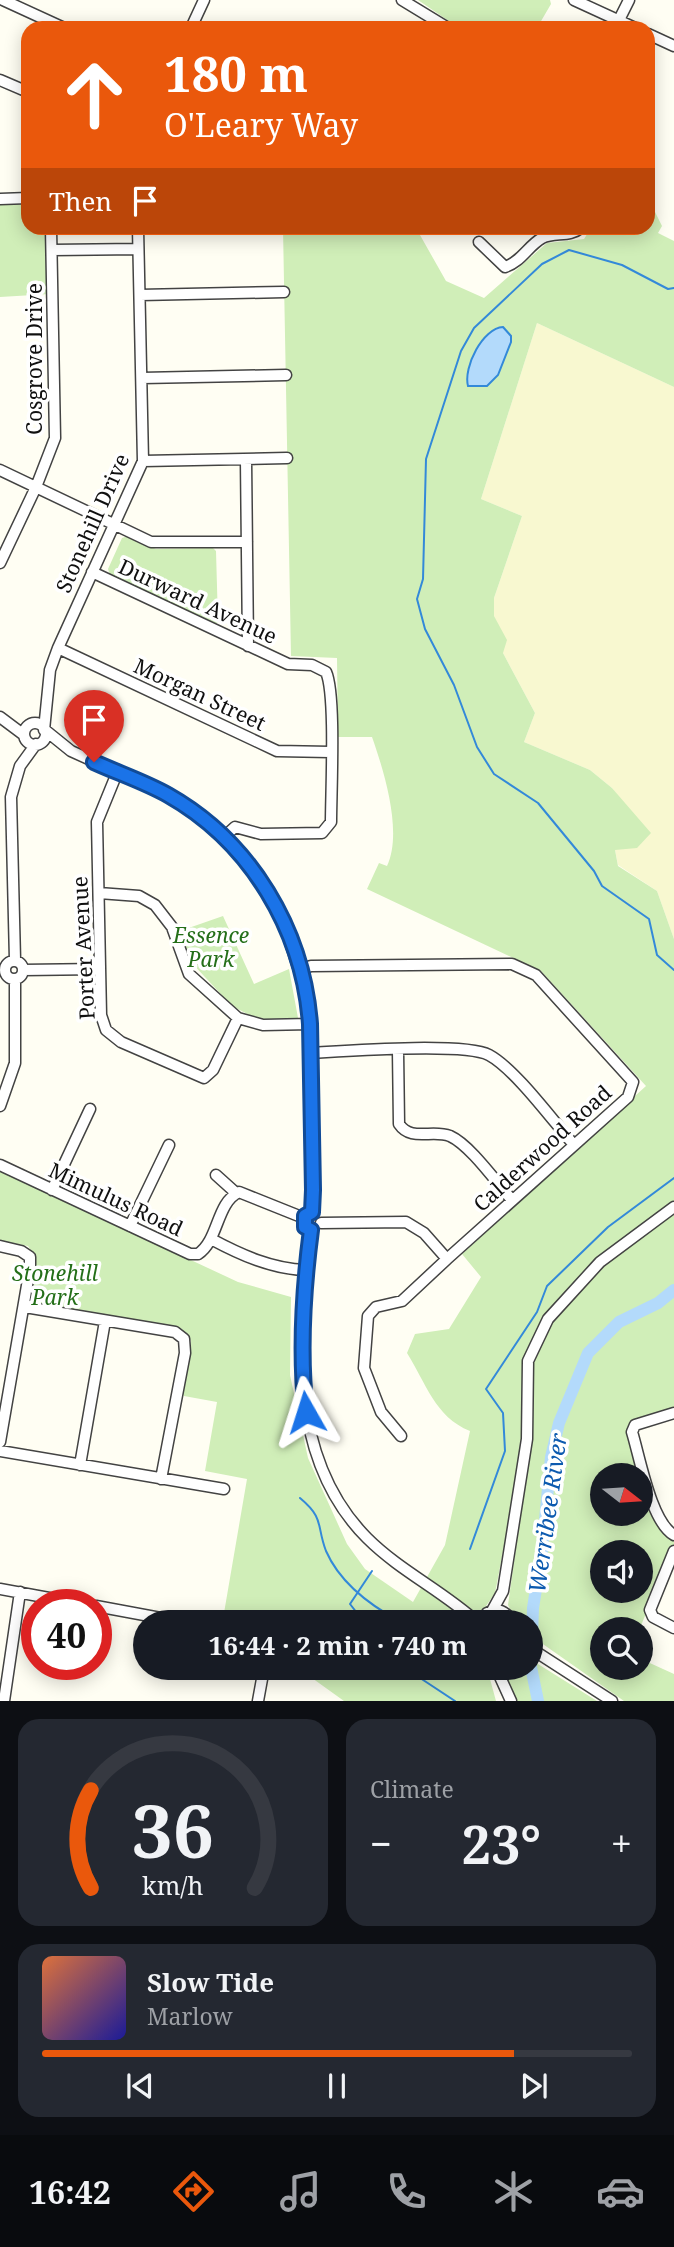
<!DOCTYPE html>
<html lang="en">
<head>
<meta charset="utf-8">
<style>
	:root { --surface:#171b24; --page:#242831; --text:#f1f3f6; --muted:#9ea1a6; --line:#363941; --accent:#ea580c }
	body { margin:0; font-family:"Noto Serif",serif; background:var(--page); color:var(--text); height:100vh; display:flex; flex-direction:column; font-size:26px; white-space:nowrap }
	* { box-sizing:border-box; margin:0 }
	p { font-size:23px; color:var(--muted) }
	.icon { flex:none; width:38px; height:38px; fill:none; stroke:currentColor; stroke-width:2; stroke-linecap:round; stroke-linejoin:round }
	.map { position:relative; height:1701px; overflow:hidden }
	.drawer { display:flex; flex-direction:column; gap:18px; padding:18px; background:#0d0f14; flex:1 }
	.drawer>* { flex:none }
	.guide { position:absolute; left:21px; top:21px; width:634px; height:214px; border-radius:21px; box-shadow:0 4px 18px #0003; background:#ea580c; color:#fff; overflow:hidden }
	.needle { width:46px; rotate:107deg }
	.buttons { position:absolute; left:590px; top:1463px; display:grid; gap:14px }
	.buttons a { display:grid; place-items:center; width:63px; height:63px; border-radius:50%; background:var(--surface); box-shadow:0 4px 18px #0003; font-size:35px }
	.speed { position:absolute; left:21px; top:1589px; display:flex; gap:14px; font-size:35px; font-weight:700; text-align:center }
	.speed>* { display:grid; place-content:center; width:91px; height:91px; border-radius:50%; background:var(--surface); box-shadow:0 4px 18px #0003; line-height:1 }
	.speed .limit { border:10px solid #d22; background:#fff; color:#111 }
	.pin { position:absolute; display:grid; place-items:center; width:60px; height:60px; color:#fff; margin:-72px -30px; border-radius:50% 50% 50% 0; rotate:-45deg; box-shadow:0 0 7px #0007 }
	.pin .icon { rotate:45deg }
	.me { position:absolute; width:77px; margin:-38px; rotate:354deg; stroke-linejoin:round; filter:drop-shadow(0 0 5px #0008) }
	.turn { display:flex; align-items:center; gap:24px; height:147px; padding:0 28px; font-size:32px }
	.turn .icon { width:91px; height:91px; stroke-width:2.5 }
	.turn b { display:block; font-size:49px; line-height:60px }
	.then { display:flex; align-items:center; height:66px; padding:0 28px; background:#0003; gap:14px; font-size:26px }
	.big { font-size:52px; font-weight:700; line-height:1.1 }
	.drawer .tile { flex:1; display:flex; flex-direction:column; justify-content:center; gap:10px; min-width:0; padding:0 24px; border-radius:21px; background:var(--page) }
	.drawer .dial { align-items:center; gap:0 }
	.dial svg { height:182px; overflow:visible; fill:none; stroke:var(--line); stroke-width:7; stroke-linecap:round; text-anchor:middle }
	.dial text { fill:var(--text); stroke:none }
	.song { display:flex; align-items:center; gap:21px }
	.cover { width:84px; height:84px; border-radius:10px; background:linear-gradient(135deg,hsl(20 70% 55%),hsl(240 70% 35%)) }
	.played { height:7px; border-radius:4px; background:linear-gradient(90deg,var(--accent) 80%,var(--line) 80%) }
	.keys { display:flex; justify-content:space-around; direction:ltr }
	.heat { display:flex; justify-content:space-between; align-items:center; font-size:38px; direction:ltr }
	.drawer .tiles { flex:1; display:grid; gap:18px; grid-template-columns:1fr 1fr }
	.tile:last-child { grid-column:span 2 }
	.trip { position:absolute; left:133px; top:1610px; width:410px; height:70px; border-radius:35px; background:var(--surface); box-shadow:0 4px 18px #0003; font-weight:700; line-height:70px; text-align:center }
	.tabs { display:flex; height:112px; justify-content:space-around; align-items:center; background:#090b0e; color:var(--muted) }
	.tabs .icon { width:49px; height:49px }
	.tabs .selected { color:var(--accent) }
	.tabs b { font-size:32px; color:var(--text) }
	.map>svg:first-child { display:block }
	.farmland { fill:#f8f8d0 }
	.green { fill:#d0eeb8; fill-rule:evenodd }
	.water { fill:#b3dafb; stroke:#3389d9; stroke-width:2 }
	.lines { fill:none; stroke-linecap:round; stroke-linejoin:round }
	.stream { stroke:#3389d9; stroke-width:2 }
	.river { stroke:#b3dafb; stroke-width:12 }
	.minor-casing { stroke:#434343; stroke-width:13 }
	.minor { stroke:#fff; stroke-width:10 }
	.route-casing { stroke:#114b97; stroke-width:18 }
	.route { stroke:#1a73e8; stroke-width:12 }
	.labels { text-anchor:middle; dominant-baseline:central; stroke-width:7; stroke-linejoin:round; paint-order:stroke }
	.street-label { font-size:21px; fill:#101010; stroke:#fff }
	.park-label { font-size:21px; font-style:italic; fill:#246f19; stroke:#fff }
	.water-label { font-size:23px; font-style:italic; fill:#0c5aaf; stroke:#fff }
</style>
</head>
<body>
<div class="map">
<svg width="674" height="1701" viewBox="0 0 674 1701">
	<rect width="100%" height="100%" fill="#fffef3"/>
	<path class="farmland" d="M537,323L674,387V939L657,891L618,865L615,850L627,808L612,788L590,770L524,742L535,713L503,653L494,616V598L522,516L481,499Z"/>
	<path class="green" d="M418,0H550L551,4L537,28H459Z
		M648,198L662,226L658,233L674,241V387L537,323L481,499L522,516L494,598V616L507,640L503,653L535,713L524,742L590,770L612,788L651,833L637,848L615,850L618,866L657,891L674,939V1203L596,1260L525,1358L524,1440L497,1583L495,1593L475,1622H243L224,1613L247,1479L205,1471L217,1402L184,1396L182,1393L191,1341L182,1329L32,1303L29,1299L36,1258L28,1246L0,1241V1171L238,1282L291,1297L290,1375L308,1458L347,1544L365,1569L413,1602L445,1545L470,1431C435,1417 426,1383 407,1353L415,1334L449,1329L481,1277L462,1254L646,1086L541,971L367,889L379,863L387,866C403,832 384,771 372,737H338L337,658L291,656L283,228H416L446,281L484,298L547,243L584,239L591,228H648Z
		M28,201V228H49L50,294L0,297V202Z
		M128,536L156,549L213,548L216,551L218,622L215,624L110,575L108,569L122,538Z
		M223,916L254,984L289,969L298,1018L259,1020L232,1006L190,961L180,931Z
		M674,1214V1411L634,1422C641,1453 645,1523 674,1539V1545L640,1628L624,1621L620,1629H602V1668H640L641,1659L674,1674V1701H624L530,1635V1622H517L508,1605L531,1440L533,1361L554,1320L604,1265ZM602,1475H640V1514H602ZM602,1552H640V1591H602Z
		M530,1659L597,1701H540Z
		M298,1668H487L496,1701H344Z
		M500,1668H530L536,1701H517Z"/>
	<path class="water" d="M503,327L511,336V342L498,375L487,386H468C463,367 483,328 503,327Z"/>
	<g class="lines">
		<path class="stream" d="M674,288L668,289L622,265L569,250L542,264L474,328L461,351L426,459L423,579L417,599L425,629L454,685L477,747L494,774L538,803L594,871L602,886L649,919L657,955L674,970
			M300,1498C325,1519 316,1525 326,1551C340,1583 371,1606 401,1622
			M470,1549L505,1451L503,1413L486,1389L537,1312L547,1286L608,1227L674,1178
			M364,1622L350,1604L372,1571
			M405,1668L455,1701
			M503,1671L515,1668"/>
		<path class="river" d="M538,1701L531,1667L533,1608L542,1551L551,1457L559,1423L588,1353L619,1322L658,1303L674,1290"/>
		<g class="minor-casing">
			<path id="minor" d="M3,0L64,28
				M402,0L448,28
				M574,0L635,28
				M619,20L629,0
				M191,28L204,0
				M648,34L674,46
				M0,80L28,92
				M0,199L28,198
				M479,242L505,267C521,262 528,246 542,238C554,232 570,237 581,228
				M52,250L138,249
				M140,295L284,292
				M142,378L286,375
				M246,460L248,646
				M143,461L287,458
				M0,470L151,542H247
				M0,563L36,487L55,438L51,228
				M92,572L288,664L312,665L326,672C336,694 331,792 331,822L322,833L261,834L235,827L224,837
				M58,648L277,751L330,752
				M0,717L24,735
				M24 734a11 11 0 1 1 22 0a11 11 0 1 1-22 0Z
				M44,730L50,670L58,648L143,461L138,228
				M45,730L71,751L168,795L207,822L259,876L280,911L309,1001L312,1212
				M117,773L97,822L101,1015L106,1030L121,1042L204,1078L213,1070L238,1018
				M99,893L139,896L155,905L172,927L189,974L238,1018L263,1025L310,1024
				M15,960L11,797L20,766L36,744
				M5 970a9 9 0 1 1 18 0a9 9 0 1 1-18 0Z
				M301,969L311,966L512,964L536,975L633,1082L628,1097L447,1259L424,1233L406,1222L321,1223
				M23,970L100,969
				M398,1051L399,1124C411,1142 432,1129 450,1136C470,1145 496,1182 512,1200
				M311,1053C345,1051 464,1042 489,1055C515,1069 553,1121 574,1145
				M0,1106L15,1063V979
				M0,1165L190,1254H198C219,1240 216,1203 239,1192L304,1218
				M216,1175L236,1193
				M52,1190L90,1109
				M130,1226L169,1145
				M311,1230C297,1333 287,1458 367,1538C400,1571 443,1591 477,1622
				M211,1239C241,1255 272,1269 306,1270
				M0,1246L21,1251L30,1257V1268L0,1442
				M25,1307L175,1332L184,1339L185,1353L161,1479
				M674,1413L635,1425L632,1432C640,1458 651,1522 674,1535
				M401,1436L381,1412L364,1368L368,1316L376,1307L402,1301L447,1259
				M0,1451L224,1489
				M80,1465L105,1321
				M674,1551L650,1610L653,1617L674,1628
				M0,1589L87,1605
				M96,1606L182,1622
				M492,1611L503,1591L527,1439L528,1361L548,1319L600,1262L674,1207
				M481,1622L487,1613C497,1607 507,1611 511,1622
				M530,1648L612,1701
				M496,1668L511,1701
				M4,1701L20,1592
				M258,1701L264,1668"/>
		</g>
		<use href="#minor" class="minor"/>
	</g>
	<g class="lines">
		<g class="route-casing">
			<path id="route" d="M94,762C118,773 145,782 168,795C251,842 303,930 310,1024L313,1190L312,1212L305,1216V1227L311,1230C303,1291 299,1351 306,1412"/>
		</g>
		<use href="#route" class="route"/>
	</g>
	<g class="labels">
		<g class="street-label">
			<text transform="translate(34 359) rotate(-90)">Cosgrove Drive</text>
			<text transform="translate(92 523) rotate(-66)">Stonehill Drive</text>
			<text transform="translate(198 601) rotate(25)">Durward Avenue</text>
			<text transform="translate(200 694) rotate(25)">Morgan Street</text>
			<text transform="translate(83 948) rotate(-93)">Porter Avenue</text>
			<text transform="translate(542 1148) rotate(-42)">Calderwood Road</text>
			<text transform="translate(116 1199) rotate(25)">Mimulus Road</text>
		</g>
		<g class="park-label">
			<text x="211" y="935">Essence<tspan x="211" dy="24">Park</tspan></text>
			<text x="55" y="1273">Stonehill<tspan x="55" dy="24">Park</tspan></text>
		</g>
		<g class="water-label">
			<text transform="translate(547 1513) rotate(-82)">Werribee River</text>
		</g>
	</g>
</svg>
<div class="buttons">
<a><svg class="needle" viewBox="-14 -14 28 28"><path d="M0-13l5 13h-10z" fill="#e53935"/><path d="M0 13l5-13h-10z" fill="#9ea1a6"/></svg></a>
<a><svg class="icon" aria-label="sound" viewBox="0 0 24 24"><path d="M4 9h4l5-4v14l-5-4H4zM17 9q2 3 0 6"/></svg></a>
<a><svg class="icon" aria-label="search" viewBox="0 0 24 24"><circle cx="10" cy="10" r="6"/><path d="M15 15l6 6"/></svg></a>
</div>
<div class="speed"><div class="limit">40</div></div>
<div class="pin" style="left:94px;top:762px;background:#d93025"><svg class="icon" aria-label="arrive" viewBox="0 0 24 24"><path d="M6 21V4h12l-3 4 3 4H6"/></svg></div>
<svg class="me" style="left:306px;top:1412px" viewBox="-20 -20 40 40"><path d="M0-17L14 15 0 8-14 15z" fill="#1a73e8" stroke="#fff" stroke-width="4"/></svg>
<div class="trip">16:44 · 2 min · 740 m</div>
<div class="guide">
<div class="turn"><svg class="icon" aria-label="ahead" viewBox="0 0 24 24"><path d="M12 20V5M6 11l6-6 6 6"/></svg><div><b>180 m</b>O'Leary Way</div></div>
<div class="then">Then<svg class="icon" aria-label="arrive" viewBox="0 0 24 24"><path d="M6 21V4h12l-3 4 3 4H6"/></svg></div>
</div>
</div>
<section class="drawer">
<div class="tiles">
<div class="tile dial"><svg viewBox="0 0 100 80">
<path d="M14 69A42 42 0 1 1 86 69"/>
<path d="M14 69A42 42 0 0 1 14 26" stroke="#ea580c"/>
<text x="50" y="56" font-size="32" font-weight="700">36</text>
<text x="50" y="72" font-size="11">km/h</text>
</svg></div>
<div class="tile"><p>Climate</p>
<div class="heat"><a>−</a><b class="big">23°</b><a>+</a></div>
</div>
<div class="tile">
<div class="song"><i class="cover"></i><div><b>Slow Tide</b><p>Marlow</p></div></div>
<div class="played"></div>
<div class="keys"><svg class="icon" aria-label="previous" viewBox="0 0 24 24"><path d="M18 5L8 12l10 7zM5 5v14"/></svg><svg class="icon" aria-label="pause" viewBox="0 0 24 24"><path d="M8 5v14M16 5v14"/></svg><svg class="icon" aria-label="next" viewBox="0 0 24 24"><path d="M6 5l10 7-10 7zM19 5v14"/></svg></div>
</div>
</div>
</section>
<nav class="tabs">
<b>16:42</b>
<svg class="icon selected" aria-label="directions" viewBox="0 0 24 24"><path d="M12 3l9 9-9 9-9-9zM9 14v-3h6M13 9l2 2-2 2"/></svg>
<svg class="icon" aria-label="music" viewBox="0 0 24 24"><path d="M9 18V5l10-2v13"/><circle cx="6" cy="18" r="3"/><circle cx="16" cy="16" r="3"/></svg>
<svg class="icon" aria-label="phone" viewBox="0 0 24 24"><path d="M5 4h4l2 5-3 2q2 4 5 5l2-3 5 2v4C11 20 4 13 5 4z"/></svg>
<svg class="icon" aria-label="climate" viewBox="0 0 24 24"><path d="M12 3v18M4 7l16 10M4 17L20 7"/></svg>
<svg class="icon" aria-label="car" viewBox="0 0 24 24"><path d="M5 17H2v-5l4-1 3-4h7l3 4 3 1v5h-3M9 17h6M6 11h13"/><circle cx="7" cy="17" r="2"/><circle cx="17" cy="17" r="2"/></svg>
</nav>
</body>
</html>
